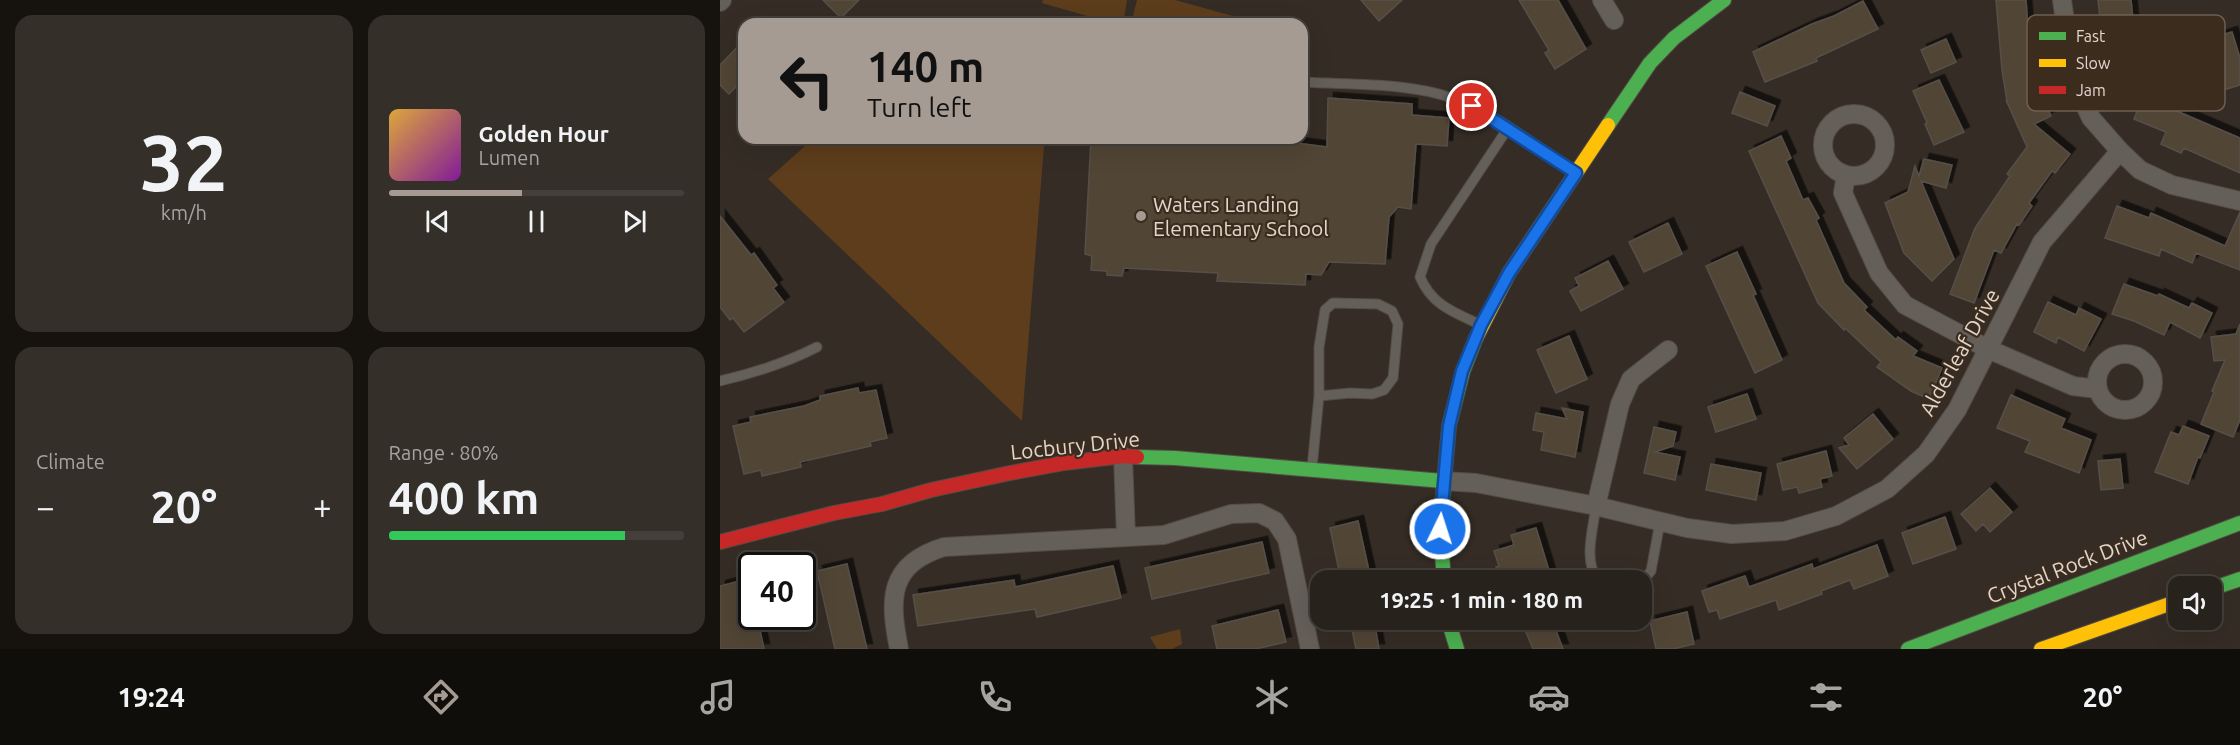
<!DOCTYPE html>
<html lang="en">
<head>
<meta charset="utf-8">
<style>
	:root { --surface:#28221c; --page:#342f29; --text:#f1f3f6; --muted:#a5a4a3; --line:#443f3b; --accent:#a59b93 }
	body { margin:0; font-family:Ubuntu,sans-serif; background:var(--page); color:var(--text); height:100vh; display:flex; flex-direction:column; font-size:22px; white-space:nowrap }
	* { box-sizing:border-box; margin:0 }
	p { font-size:20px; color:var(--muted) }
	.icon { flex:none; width:33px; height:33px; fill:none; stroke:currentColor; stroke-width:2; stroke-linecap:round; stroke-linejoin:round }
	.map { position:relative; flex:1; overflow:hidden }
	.sheet { display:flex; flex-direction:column; gap:15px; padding:15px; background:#16130f; width:720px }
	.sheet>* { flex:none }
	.hud { position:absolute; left:18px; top:18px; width:570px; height:126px; border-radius:18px; box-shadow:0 6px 24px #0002,0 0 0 2px var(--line); background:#a59b93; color:#111; overflow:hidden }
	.buttons { position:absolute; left:1448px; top:576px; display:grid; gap:12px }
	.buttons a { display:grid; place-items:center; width:54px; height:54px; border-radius:12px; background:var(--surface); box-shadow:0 6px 24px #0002,0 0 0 2px var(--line); font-size:30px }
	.speed { position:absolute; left:18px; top:552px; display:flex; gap:12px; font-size:30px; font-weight:700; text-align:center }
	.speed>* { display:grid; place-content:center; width:78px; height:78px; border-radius:50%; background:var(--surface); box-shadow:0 6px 24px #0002,0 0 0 2px var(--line); line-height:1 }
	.speed .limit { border:3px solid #111; border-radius:9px; background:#fff; color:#111 }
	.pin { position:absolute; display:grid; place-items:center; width:51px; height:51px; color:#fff; margin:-26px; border:3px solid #fff; border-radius:50%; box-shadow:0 2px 6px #0007 }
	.me { position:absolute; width:66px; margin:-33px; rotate:4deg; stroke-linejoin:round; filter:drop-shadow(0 0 4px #0008) }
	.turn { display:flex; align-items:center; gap:21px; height:126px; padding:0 30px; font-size:27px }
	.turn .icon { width:78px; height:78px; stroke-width:2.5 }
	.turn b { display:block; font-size:42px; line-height:51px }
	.big { font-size:45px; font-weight:700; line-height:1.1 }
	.sheet .widget { flex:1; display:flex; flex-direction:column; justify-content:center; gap:9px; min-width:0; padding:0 21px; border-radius:18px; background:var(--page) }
	.sheet .dial { align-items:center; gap:0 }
	.dial b { font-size:78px; line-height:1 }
	.song { display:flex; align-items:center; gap:18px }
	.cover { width:72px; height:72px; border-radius:9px; background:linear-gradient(135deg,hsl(40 70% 55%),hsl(290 70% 35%)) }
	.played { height:6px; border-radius:3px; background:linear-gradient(90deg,var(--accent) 45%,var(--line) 45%) }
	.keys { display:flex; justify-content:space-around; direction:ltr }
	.heat { display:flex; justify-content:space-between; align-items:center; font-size:33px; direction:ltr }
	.charge { height:9px; border-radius:4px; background:linear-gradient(90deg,#34c759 80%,var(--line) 0) }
	.sheet .tiles { flex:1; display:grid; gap:15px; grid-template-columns:repeat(2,1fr) }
	.trip { position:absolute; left:590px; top:570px; width:342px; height:60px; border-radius:18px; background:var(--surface); box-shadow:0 6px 24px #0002,0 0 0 2px var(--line); font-weight:700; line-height:60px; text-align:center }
	.tabs { display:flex; height:96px; justify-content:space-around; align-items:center; background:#100e0b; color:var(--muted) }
	.tabs .icon { width:42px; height:42px }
	.tabs .current { color:var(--accent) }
	.tabs b { font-size:27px; color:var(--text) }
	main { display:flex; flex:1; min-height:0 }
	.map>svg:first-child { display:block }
	.green { fill:#5d3d1b }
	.building { fill:#514435; stroke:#575049; stroke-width:1.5; filter:url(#shadow) }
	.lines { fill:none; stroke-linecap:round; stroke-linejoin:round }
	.lane-casing { stroke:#534b44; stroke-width:11 }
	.street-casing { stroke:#534b44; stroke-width:20 }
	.fast-casing { stroke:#534b44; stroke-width:16 }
	.slow-casing { stroke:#534b44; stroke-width:16 }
	.jam-casing { stroke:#534b44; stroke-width:16 }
	.lane { stroke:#655f59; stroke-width:9 }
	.street { stroke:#655f59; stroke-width:18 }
	.fast { stroke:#4caf50; stroke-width:14 }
	.slow { stroke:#ffc107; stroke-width:14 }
	.jam { stroke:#c62828; stroke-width:14 }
	.route-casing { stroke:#114b97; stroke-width:15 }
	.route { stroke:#1a73e8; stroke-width:10 }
	.poi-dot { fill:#a59b93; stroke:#3c2c1e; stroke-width:2 }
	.labels { text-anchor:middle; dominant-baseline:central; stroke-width:4.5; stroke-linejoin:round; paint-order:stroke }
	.poi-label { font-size:21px; fill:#e1d6ce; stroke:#3c2c1e; text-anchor:start }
	.street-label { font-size:21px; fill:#e1d6ce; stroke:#3c2c1e }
	.key { fill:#3c2c1e; stroke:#6e5f53; stroke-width:1.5 }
	.key-label { font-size:16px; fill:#e1d6ce }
</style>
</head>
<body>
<main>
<section class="sheet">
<div class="tiles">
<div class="widget dial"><b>32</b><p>km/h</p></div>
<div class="widget">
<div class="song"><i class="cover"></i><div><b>Golden Hour</b><p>Lumen</p></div></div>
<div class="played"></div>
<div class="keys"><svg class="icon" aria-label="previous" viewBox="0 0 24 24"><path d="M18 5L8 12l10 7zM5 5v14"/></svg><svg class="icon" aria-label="pause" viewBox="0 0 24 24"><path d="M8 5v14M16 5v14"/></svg><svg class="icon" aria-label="next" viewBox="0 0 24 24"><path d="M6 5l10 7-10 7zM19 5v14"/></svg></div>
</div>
<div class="widget"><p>Climate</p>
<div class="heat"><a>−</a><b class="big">20°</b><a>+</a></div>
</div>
<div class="widget"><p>Range · 80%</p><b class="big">400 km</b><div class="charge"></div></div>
</div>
</section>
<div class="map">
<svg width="1520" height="649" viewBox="0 0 1520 649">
	<defs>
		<filter id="shadow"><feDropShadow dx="5.5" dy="-5.5" stdDeviation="0" flood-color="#0009"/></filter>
	</defs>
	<rect width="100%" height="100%" fill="#352d25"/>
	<path class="green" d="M323,0H407L403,24H395L322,3Z
		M417,0H455L542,24H411Z
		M94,138H249L324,146L302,421L48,179Z
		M460,629L462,644L452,649H437L430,637Z"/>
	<path class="building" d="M103,0H139L121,18Z
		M641,0H682L659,21Z
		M799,0H838L866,49L835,69L825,53L829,50Z
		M1276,0H1306L1308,30H1314L1318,81H1315L1331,116L1314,124L1350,154L1335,173L1332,171L1309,203L1312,206L1299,225L1297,224L1281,253L1274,250L1254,303L1230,294L1255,228L1290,176L1287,174L1307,147L1286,100L1287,101L1282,70Z
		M1378,0H1411L1414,30L1421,29L1422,52L1386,54L1384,17H1380Z
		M1143,1L1158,29L1096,58L1097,61L1045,82L1033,52L1092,24L1114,16Z
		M1512,32L1520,58V85L1497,92L1488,63L1482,65L1476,43Z
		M1226,39L1236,62L1211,73L1201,50Z
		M24,40V79L9,94L0,85V65Z
		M1430,79L1437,89L1450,94L1445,106L1520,138V173L1464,148L1461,153L1441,144L1446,132L1414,119Z
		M1219,80L1244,132L1214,145L1205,124L1207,123L1193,91Z
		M1020,92L1055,106L1047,126L1012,113Z
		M608,98L692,104V115L729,118L727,146L696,144L691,209L678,207L669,217L665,264L609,262L601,275L586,274L585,285L497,281L498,273L404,268L402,276L387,275V271L371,270L372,256L365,254L371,138H537L607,147Z
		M1061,136L1071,158L1066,161L1083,200L1088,198L1099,218L1096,220L1124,283L1147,307L1144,310L1176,340L1178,337L1197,351L1193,356L1222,368L1209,399L1191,391L1157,367L1161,362L1125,328L1124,330L1098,303L1029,151Z
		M1204,159L1232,165L1226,188L1201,181L1234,259L1212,281L1184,253L1165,203L1188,192L1195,166L1199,176Z
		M1397,206L1429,218L1431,213L1505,246L1520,212V270L1476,253L1472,263L1441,249L1439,256L1385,238Z
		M0,216L31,255L34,253L57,285L53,288L64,302L24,332L13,318L10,320L0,307Z
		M948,223L962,254L924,272L909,242Z
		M1017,252L1036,294L1033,295L1062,360L1035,373L986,266Z
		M888,261L903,289L861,311L850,291L859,286L855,278Z
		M1404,284L1438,296L1439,294L1469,308L1472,303L1492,313L1480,338L1450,322L1444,335L1414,321L1392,314Z
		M1328,302L1356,315L1359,308L1381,319L1364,351L1338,337L1336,343L1314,332Z
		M1520,324V420L1513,437L1481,424L1494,392L1492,391L1505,360L1494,361L1491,337L1516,334Z
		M849,336L867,379L836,393L817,350Z
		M138,388L139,393L156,390L167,438L150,442L151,446L80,462L81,467L42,476L41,470L24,474L13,426L31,422L30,417L84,406L100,400V396Z
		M1027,394L1036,419L996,432L988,407Z
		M1291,395L1345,419L1341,428L1371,440L1359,473L1305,452L1310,441L1277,428Z
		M842,408L863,412L855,457L821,450L824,432L813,430L816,413L847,419Z
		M1153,414L1173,439L1137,469L1119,448L1129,445L1124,438Z
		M1463,426L1489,436L1480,458L1478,457L1468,484L1435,472L1451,432L1459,435Z
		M934,427L956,432L953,446L935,452L960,457L955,480L924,473Z
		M1106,451L1112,476L1100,479L1102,487L1079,493L1077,487L1063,490L1057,464Z
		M1400,459L1403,488L1381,490L1378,461Z
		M991,464L1041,473L1036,500L986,490Z
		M1270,488L1292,512L1270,532L1263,524L1256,531L1241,514Z
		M1225,517L1236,549L1193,564L1182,533Z
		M638,521L651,580H621L610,528Z
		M816,528L830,574L806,580H780L776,567L779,566L774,551L794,545L791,535Z
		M542,542L549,573L432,599L425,568Z
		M1157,545L1168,576L1134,589L1130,580L1101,591L1102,594L1059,610L1056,600L1000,619L997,610L989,612L982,591L1025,576L1029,587L1092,564L1093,569Z
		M127,564L147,649H115L97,571Z
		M393,566L401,598L317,617L315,609L198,626L193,595L294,580L295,587Z
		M32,578V616H37L44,649H0V586Z
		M558,610L566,642L535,649H497L492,626Z
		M967,612L974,644L953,649H936L930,621Z
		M630,620H654L659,649H636Z
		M801,620H832L843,649H813Z"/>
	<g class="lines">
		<g class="lane-casing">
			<path id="lane" d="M582,82C629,85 687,82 732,98C776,113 815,146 854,171
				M759,324C733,312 712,305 700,277L711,244L788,128
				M0,381C34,373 66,363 97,347
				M592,468L599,396V347L605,310L613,303L658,304L672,311L678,324L673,378L664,390L652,394L630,393L599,396
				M876,506C873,530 863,561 878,580
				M921,583L931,571L940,522"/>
		</g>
		<g class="street-casing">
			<path id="street" d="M882,0L894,20
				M1342,0L1353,79L1371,118L1400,151L1420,170L1452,185L1520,201
				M0,2L2,0
				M1103 145a31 31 0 1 1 62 0a31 31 0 1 1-62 0Z
				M1126,175L1123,193L1159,273L1185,305L1268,349L1353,386L1378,389
				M1377 382a28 28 0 1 1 56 0a28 28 0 1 1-56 0Z
				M403,456L406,537
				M723,481L756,483L876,506L967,528L1012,534L1065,531L1116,516L1167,489L1206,454L1237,410L1322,242L1400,151
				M876,506L900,404L911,379L948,350
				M179,649C169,599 168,564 224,547L444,535L511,514L539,513L555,521L567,539L590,649"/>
		</g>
		<g class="fast-casing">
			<path id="fast" d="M888,125L930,63L954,38L1004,0
				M417,457L455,458L723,481
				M724,580L720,529L729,426L743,371L756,338
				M1491,589L1520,579
				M728,620L737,649
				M1188,649L1520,523"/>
		</g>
		<g class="slow-casing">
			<path id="slow" d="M756,338L789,273L888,125
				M1321,649L1458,601"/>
		</g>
		<g class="jam-casing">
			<path id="jam" d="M0,542L114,513L162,504L211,490L290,473L344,463L403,456L417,457"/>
		</g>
		<use href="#lane" class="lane"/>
		<use href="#street" class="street"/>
		<use href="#fast" class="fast"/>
		<use href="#slow" class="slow"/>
		<use href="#jam" class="jam"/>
	</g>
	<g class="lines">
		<g class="route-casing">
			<path id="route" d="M720,529L729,426L742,371L761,325L789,273L856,173L752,106"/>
		</g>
		<use href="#route" class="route"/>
	</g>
	<circle class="poi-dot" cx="421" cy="216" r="6"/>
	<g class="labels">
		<g class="poi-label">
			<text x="433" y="204">Waters Landing<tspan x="433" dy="24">Elementary School</tspan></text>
		</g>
		<g class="street-label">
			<text transform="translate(1239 352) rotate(-61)">Alderleaf Drive</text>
			<text transform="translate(355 445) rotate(-6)">Locbury Drive</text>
			<text transform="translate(1347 566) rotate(-21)">Crystal Rock Drive</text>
		</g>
	</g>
	<rect x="1307" y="15" width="198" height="96" rx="9" class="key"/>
	<rect x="1319" y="32" width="27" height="8" fill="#4caf50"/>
	<rect x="1319" y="59" width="27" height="8" fill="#ffc107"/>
	<rect x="1319" y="86" width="27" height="8" fill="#c62828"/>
	<g class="key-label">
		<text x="1356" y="42">Fast</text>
		<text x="1356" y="69">Slow</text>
		<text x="1356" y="96">Jam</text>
	</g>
</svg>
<div class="buttons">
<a><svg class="icon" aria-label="sound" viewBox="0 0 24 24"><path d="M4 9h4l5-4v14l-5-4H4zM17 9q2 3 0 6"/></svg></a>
</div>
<div class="speed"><div class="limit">40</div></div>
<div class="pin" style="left:752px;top:106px;background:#d93025"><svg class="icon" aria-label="arrive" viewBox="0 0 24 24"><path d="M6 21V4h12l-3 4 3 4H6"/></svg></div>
<svg class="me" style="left:720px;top:529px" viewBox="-20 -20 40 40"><circle r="17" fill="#1a73e8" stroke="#fff" stroke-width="3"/><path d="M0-11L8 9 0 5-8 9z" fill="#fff"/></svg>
<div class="trip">19:25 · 1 min · 180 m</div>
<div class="hud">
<div class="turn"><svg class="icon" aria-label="left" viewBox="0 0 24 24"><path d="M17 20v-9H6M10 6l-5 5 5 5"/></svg><div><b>140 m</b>Turn left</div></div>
</div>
</div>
</main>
<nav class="tabs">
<b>19:24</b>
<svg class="icon current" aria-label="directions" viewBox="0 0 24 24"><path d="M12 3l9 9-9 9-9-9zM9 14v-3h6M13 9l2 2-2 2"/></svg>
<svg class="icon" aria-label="music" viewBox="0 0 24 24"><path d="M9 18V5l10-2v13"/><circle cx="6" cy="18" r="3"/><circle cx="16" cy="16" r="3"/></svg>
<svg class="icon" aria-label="phone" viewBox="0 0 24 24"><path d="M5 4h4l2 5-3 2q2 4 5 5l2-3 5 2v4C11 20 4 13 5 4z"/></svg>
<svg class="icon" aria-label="climate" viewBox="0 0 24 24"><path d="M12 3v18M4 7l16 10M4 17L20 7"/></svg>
<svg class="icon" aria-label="car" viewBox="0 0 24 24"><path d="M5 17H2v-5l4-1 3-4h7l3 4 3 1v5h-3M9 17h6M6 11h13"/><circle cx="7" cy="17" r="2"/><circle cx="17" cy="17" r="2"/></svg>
<svg class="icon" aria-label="filters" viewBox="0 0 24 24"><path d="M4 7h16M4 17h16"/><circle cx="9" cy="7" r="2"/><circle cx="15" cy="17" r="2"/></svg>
<b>20°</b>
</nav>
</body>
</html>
